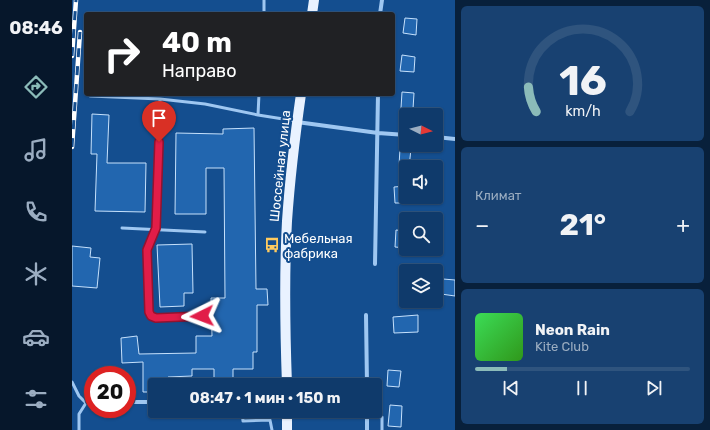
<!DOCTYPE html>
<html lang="ru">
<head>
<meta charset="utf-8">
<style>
	:root { --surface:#0f3a6b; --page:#184171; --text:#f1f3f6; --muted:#9badc1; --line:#2f547e; --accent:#8bbbb9 }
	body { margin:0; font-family:Rubik,sans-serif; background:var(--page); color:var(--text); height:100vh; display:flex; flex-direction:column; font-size:15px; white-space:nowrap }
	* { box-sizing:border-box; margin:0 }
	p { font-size:13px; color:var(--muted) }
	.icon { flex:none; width:22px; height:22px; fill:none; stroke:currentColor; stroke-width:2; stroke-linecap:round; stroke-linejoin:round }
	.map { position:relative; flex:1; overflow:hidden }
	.panel { display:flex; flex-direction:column; gap:6px; padding:6px; background:#08203b; width:255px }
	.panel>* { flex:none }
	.banner { position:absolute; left:12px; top:12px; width:311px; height:84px; border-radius:4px; box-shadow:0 1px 3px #0004,0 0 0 1px var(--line); background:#202124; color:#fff; overflow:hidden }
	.needle { width:26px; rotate:96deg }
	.fabs { position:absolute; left:327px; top:108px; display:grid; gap:8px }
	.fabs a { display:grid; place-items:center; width:44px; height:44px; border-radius:4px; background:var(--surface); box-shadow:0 1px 3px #0004,0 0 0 1px var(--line); font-size:20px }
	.speed { position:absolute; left:12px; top:366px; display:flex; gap:8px; font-size:20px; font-weight:700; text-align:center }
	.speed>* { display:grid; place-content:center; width:52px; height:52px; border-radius:50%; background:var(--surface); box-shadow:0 1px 3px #0004,0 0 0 1px var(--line); line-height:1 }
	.speed .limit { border:6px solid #d22; background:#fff; color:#111 }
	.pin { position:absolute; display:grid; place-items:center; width:34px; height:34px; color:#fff; margin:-41px -17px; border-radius:50% 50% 50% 0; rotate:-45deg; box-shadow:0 0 4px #0007 }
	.pin .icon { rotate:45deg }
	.me { position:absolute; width:44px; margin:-22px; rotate:267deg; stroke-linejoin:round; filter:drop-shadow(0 0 3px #0008) }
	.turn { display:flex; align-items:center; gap:14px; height:84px; padding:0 12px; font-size:18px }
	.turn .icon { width:52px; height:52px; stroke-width:2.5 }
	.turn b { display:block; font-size:28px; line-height:34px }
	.big { font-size:30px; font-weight:700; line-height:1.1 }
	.panel .widget { flex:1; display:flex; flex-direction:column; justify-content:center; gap:6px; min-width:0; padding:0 14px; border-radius:6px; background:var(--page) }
	.panel .dial { align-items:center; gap:0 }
	.dial svg { height:104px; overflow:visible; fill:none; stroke:var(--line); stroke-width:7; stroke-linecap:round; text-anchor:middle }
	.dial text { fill:var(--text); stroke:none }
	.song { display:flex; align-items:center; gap:12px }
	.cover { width:48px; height:48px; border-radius:6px; background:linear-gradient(135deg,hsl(130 70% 55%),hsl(110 70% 35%)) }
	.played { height:4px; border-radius:2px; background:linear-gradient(90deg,var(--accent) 15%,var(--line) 15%) }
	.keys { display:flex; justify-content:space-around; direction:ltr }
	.heat { display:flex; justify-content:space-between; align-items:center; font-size:22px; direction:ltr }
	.trip { position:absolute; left:76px; top:378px; width:234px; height:40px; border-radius:4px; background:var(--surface); box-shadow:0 1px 3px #0004,0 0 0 1px var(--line); font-weight:700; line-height:40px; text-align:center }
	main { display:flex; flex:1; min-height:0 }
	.menu { display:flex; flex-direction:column; width:72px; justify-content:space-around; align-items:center; background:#06172b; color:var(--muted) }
	.menu .icon { width:28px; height:28px }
	.menu .active { color:var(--accent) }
	.menu b { font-size:18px; color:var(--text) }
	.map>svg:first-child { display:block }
	.building { fill:#2266af; stroke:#c6e1fc }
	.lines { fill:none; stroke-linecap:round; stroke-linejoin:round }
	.lane { stroke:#9fc7f1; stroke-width:3 }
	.street { stroke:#9fc7f1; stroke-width:4 }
	.primary { stroke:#e9f2ff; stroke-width:10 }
	.rail-casing { stroke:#fff; stroke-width:4.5 }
	.rail { stroke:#144e8f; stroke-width:3; stroke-dasharray:9; stroke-linecap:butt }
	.route-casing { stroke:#92132f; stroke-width:10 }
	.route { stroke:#e11d48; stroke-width:7 }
	.labels { text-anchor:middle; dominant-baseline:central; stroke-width:4; stroke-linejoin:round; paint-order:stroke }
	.street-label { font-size:13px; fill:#fff; stroke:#144e8f }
	.poi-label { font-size:13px; fill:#fff; stroke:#144e8f; text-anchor:start }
</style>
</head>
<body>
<main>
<nav class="menu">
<b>08:46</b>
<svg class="icon active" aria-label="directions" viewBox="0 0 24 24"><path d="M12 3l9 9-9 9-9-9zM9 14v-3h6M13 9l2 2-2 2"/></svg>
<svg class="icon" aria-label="music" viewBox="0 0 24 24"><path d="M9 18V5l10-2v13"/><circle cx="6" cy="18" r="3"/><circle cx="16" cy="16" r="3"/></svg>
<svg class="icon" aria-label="phone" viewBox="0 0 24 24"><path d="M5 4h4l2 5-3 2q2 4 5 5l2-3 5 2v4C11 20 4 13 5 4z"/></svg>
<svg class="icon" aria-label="climate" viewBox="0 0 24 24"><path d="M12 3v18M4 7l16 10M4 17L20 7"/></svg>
<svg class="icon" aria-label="car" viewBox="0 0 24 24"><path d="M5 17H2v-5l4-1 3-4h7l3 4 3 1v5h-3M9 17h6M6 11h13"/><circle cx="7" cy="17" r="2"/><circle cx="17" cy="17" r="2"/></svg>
<svg class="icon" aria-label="filters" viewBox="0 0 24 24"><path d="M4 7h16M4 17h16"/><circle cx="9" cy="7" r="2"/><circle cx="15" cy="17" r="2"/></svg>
</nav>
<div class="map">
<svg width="383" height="430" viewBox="0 0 383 430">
	<rect width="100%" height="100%" fill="#144e8f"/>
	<path class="building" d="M333,18L345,19L344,35L331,33Z
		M330,55L343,57L342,72L328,71Z
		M330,92L342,93L341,109L329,108Z
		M20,114L37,115L35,163H74L73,212L23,211L25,154H19Z
		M182,128L184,289H195L196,305H185V352H181V369H161V385H142V369H120V376L96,377V385H83V392H71V362L50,363L49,338L65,336L67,354L124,353V336H140L139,298H153L152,168H134V214H103L104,133L151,134V129Z
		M328,148L339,149L337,167L327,166Z
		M334,186V203H323L322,187Z
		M324,230L334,231V248L323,247Z
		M120,244L121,293H112V306L88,307L85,245Z
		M0,246L19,248L18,257L28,258L25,288L0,286Z
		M371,279L383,280V296L369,294Z
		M346,315V332L322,333L321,317Z
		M316,370L329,371L327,387L315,386Z
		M318,405L330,406L329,427L316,426Z"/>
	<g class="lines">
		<path class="lane" d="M192,14V0
			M187,94L186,115L224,121
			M18,96L88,99L133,104L186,115
			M88,99L84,228L75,250L77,312L79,316L84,319L130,316
			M50,228L133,232
			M0,382L7,396L14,403L7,414V430
			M170,411L171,421L198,420L200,430
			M295,415L310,417V430"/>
		<path class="street" d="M308,14L310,0
			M225,122L306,133L334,135
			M364,137L383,139
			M303,264L306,94
			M294,315L295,385
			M55,402H83
			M14,403H21
			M295,411V430"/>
		<path class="primary" d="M240,14L242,0
			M215,385C213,330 212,276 215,221C218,178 223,136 229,94
			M215,411V430"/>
		<g class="rail-casing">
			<path id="rail" d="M0,56L4,0
				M0,147L8,32"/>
		</g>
		<use href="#rail" class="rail"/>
	</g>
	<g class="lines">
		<g class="route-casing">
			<path id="route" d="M87,142L84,228L75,250L77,312L79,316L84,318L130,316"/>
		</g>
		<use href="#route" class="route"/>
	</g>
	<defs>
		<g id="bus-bare" transform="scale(1.2)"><path d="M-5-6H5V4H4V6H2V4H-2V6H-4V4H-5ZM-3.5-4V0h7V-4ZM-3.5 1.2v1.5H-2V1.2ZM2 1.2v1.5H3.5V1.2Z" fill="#ffcb5f" stroke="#144e8f" stroke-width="2.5" paint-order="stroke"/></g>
	</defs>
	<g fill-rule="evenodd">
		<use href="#bus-bare" x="200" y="245"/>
	</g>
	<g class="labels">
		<g class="street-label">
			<text transform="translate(208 166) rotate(-84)">Шоссейная улица</text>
		</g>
		<g class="poi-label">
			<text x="212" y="238">Мебельная<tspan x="212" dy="15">фабрика</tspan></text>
		</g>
	</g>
</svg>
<div class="fabs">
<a><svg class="needle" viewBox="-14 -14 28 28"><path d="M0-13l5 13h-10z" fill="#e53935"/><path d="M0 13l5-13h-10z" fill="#9badc1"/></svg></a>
<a><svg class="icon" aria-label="sound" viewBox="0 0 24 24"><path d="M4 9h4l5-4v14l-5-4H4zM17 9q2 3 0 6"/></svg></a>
<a><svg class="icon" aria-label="search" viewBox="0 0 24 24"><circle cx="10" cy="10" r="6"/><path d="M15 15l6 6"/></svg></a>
<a><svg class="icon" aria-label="layers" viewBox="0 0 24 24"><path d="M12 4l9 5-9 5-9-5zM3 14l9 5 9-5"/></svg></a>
</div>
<div class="speed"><div class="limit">20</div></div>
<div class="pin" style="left:87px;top:142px;background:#d93025"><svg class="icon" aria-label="arrive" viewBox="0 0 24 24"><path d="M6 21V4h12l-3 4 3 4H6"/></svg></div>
<svg class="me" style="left:130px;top:316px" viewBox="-20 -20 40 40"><path d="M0-17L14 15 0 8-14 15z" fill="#e11d48" stroke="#fff" stroke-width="4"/></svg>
<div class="trip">08:47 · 1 мин · 150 m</div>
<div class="banner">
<div class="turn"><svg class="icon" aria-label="right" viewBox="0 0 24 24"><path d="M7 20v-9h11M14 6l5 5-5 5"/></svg><div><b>40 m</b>Направо</div></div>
</div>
</div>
<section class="panel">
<div class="widget dial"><svg viewBox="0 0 100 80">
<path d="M14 69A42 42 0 1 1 86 69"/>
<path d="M14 69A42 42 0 0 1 8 50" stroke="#8bbbb9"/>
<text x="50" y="56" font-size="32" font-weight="700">16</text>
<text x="50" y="72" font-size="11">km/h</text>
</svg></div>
<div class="widget"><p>Климат</p>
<div class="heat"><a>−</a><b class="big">21°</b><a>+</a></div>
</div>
<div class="widget">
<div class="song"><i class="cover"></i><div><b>Neon Rain</b><p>Kite Club</p></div></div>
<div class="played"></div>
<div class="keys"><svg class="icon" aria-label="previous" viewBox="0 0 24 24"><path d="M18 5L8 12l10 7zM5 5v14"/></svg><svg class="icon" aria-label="pause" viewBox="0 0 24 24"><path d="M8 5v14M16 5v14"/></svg><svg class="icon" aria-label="next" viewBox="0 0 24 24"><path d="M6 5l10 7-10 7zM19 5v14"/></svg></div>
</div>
</section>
</main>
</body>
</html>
